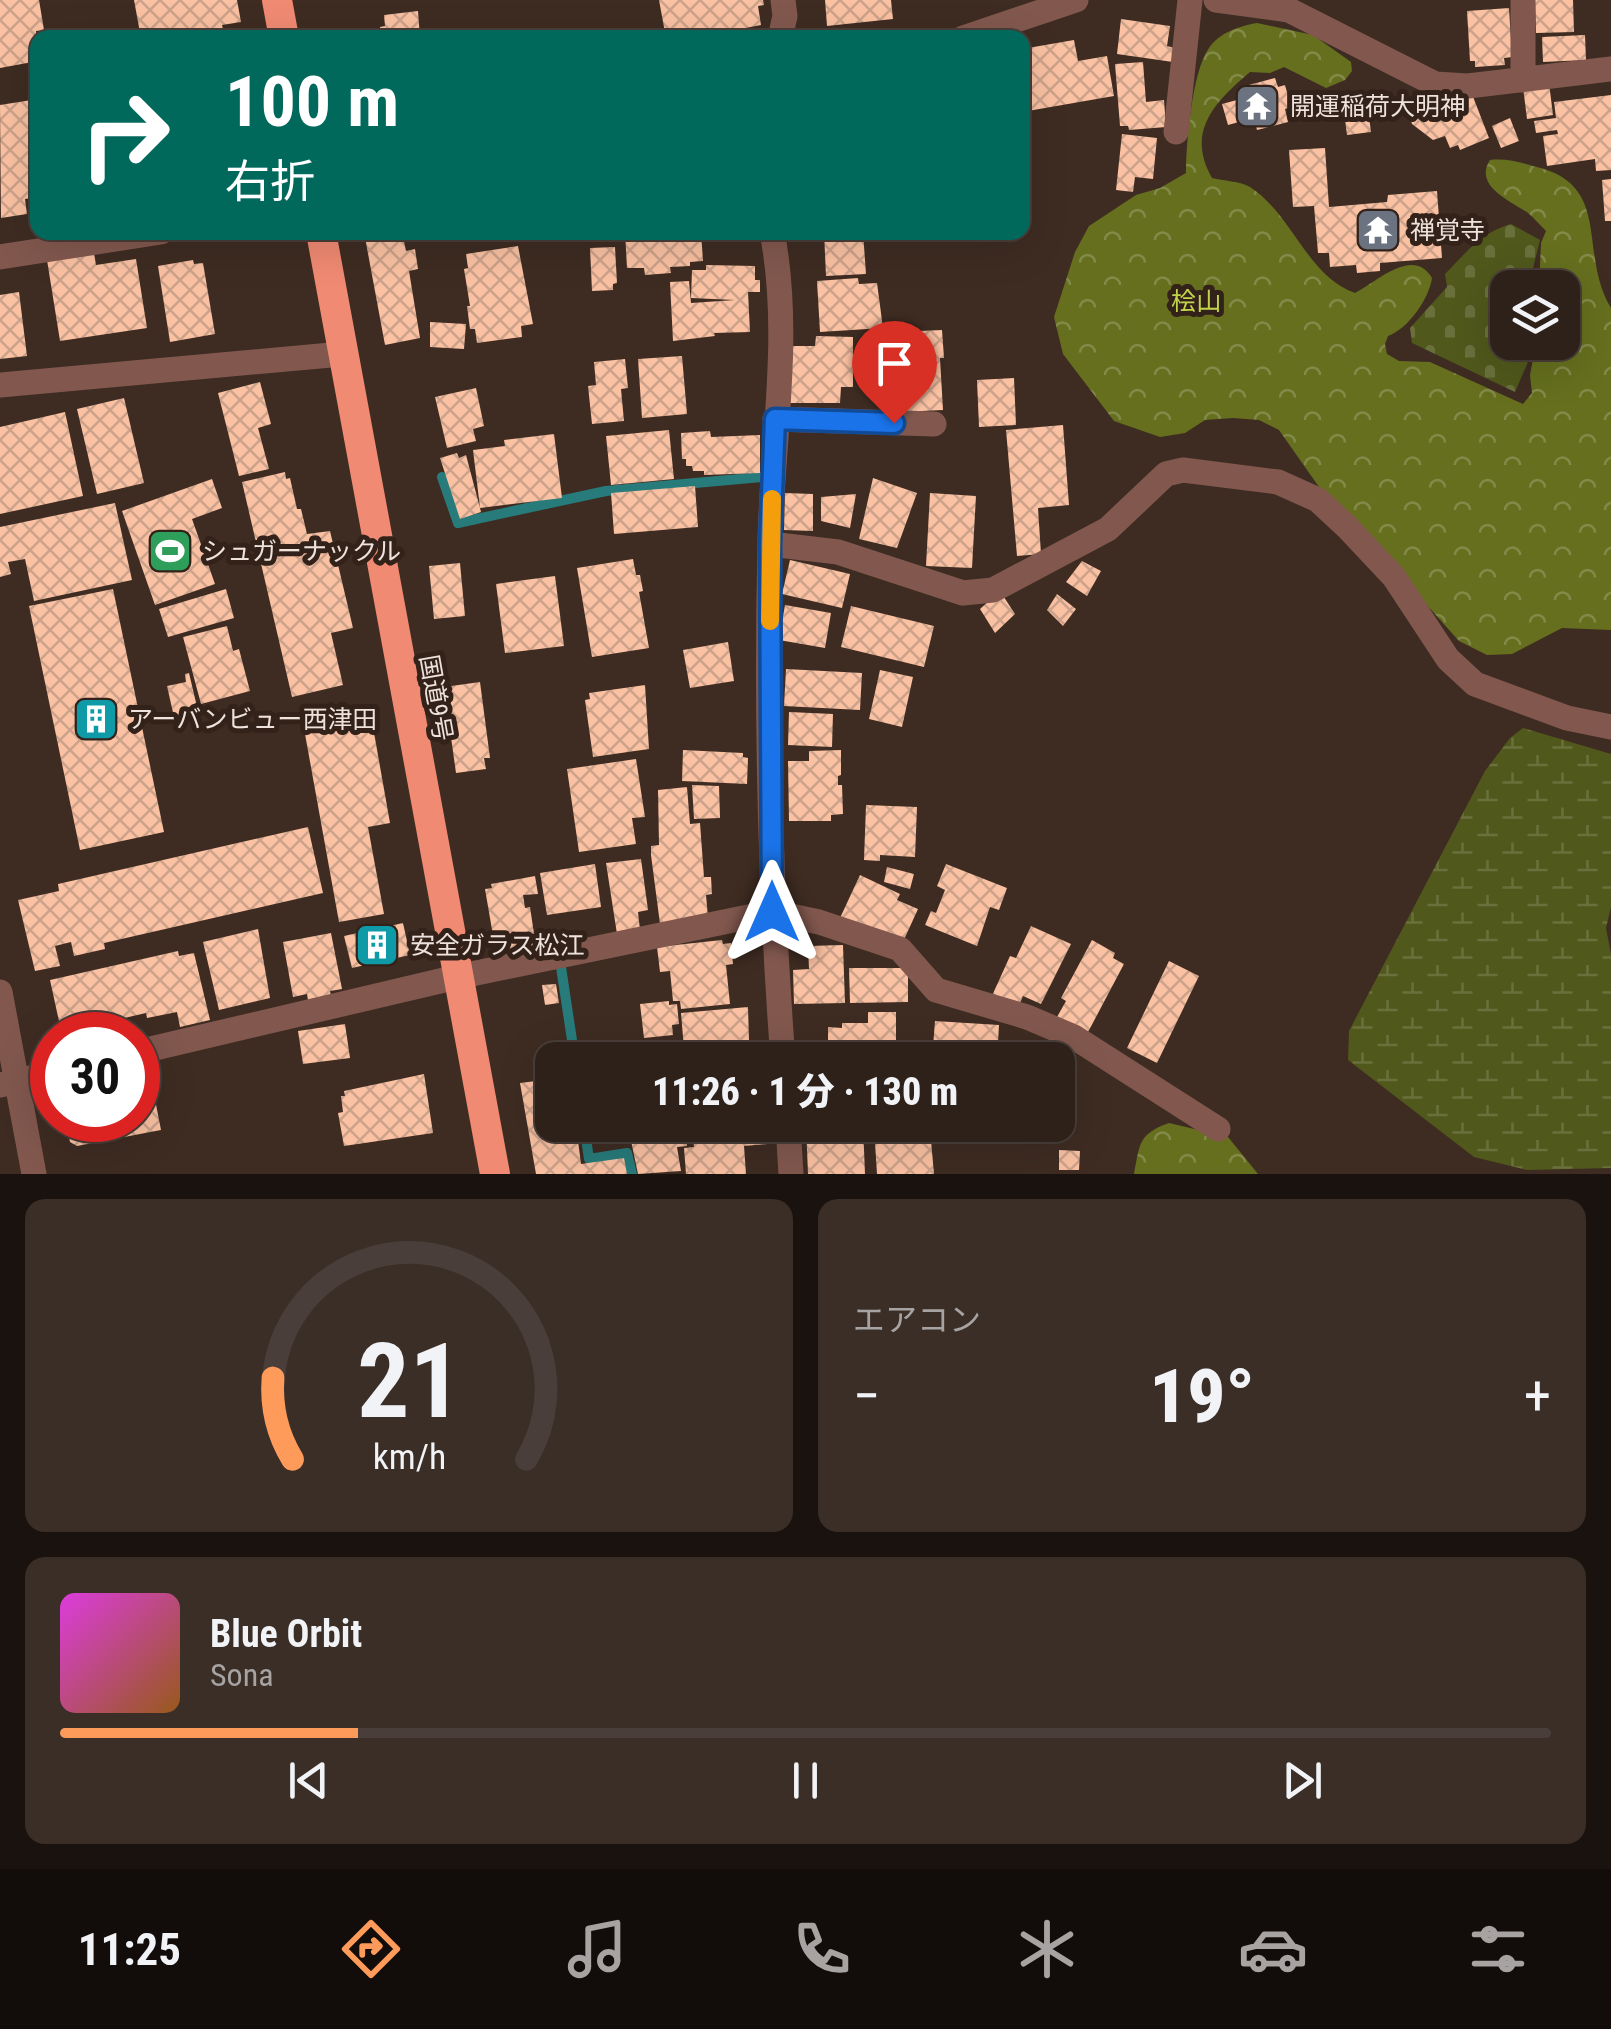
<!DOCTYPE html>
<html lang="ja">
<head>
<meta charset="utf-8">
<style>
	:root { --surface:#2e211a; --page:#3a2e27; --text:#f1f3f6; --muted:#a7a3a2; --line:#493e39; --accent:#ff9b5a }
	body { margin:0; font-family:"Roboto Condensed","Noto Sans JP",sans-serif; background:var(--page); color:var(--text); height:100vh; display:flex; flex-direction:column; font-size:38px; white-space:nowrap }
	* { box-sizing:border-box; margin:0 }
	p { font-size:32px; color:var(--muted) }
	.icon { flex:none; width:55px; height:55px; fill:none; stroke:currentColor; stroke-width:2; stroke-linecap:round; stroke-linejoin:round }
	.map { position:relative; height:1174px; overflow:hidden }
	.sheet { display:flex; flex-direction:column; gap:25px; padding:25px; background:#19120e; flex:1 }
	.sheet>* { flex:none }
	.hud { position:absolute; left:30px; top:30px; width:1000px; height:210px; border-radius:20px; box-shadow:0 10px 40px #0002,0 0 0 2px var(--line); background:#00695c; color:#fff; overflow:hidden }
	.tools { position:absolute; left:1490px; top:270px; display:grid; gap:20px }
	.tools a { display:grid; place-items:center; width:90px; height:90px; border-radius:20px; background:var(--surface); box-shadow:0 10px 40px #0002,0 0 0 2px var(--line); font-size:50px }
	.speed { position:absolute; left:30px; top:1012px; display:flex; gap:20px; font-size:50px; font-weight:700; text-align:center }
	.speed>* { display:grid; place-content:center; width:130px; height:130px; border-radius:50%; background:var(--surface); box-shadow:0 10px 40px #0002,0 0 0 2px var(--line); line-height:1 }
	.speed .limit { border:15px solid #d22; background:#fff; color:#111 }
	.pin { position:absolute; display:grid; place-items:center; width:85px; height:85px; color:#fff; margin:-102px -42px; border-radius:50% 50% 50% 0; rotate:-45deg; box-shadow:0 0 10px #0007 }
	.pin .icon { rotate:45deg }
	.me { position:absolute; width:110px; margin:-55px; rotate:0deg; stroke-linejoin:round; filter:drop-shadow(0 0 8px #0008) }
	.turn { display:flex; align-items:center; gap:35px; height:210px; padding:0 30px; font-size:45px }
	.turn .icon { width:130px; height:130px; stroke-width:2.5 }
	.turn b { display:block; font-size:70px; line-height:85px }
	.big { font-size:75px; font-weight:800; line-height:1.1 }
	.sheet .widget { flex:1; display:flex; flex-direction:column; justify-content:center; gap:15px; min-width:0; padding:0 35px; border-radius:20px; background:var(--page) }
	.sheet .dial { align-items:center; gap:0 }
	.dial svg { height:260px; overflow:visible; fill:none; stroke:var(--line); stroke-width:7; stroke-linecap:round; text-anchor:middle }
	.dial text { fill:var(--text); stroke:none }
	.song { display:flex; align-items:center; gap:30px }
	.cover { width:120px; height:120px; border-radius:15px; background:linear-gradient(135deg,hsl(300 70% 55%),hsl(30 70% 35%)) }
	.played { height:10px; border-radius:5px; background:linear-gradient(90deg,var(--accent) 20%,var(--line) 20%) }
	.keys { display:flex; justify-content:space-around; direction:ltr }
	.heat { display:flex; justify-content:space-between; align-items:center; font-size:55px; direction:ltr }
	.sheet .tiles { flex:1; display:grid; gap:25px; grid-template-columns:1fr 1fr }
	.widget:last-child { grid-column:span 2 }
	.trip { position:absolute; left:535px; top:1042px; width:540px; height:100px; border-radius:20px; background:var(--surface); box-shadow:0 10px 40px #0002,0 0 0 2px var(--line); font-weight:800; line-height:100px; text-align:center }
	.tabs { display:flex; height:160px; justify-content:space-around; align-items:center; background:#120d0a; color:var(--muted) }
	.tabs .icon { width:70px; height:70px }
	.tabs .current { color:var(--accent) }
	.tabs b { font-size:45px; color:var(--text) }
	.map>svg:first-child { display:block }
	.forest { fill:url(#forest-crowns) }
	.wetland { fill:url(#wetland-marsh) }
	.cemetery { fill:url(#cemetery-stones) }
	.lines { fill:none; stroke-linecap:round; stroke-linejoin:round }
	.stream { stroke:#287b7b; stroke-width:10 }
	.building { fill:url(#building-cross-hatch) }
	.minor { stroke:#82584e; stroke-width:25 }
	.highway { stroke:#f08a73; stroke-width:30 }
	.route-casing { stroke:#114b97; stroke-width:25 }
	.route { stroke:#1a73e8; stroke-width:18 }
	.slow { stroke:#f59e0b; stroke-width:18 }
	.labels { text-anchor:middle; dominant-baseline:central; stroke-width:10; stroke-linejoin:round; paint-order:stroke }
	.poi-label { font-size:25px; fill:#eee2dc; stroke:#332219; text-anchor:start }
	.park-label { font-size:25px; fill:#c2d44b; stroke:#332219 }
	.street-label { font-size:25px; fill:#eee2dc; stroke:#332219 }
</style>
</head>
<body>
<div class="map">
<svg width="1611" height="1174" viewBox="0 0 1611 1174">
	<defs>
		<pattern id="forest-crowns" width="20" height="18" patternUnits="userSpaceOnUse" patternTransform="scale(2.5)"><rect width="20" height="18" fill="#656f1e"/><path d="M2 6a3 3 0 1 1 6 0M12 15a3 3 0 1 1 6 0" fill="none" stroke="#838a49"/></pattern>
		<pattern id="wetland-marsh" width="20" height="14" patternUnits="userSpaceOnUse" patternTransform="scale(2.5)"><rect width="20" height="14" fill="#50581c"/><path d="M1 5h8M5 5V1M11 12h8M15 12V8" fill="none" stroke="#6a703c"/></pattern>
		<pattern id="cemetery-stones" width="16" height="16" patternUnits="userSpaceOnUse" patternTransform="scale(2.5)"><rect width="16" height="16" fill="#50581c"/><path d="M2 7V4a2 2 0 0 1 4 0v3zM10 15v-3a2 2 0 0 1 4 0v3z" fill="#6a703c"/></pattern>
		<pattern id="building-cross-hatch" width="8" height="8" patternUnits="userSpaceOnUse" patternTransform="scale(2.5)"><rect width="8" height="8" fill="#fac1a2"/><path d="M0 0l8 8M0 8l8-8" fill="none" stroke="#cda28a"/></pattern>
	</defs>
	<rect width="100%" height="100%" fill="#3e2c22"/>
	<path class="forest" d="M1257,23L1313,35L1351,62L1352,71L1345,80L1326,88L1284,67L1270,73L1250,72C1216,101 1185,131 1212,178C1223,181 1240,181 1250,187C1292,214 1307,276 1355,293C1377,282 1413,246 1432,278C1429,299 1408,329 1388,336L1385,344L1387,354L1399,361L1430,362L1523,404L1532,393L1530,375L1536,343L1562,342V288L1539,287L1541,243L1546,231C1540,225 1534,218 1528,213C1511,201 1473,186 1490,160C1510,158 1525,164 1544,169C1611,190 1579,256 1611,308V630L1562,628L1512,654L1487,655L1459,641L1375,547L1331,504L1279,430L1259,420L1233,418L1205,420L1185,433L1160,437L1114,421L1063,354L1054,317L1075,252L1089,226L1136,195L1160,188L1186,173C1186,145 1192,71 1209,48C1220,32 1240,26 1257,23Z
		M1169,1123L1228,1137L1258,1174H1134C1140,1144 1138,1134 1169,1123Z"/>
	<path class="wetland" d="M1523,728L1611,754V907L1606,928L1611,954V1168L1527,1170L1474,1157L1348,1060L1349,1031L1485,771L1510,738Z"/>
	<path class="cemetery" d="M1511,224L1540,240L1533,268L1534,287L1508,288V342L1531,343V355L1515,392L1412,343L1410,328L1447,287L1445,274C1466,253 1481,232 1511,224Z"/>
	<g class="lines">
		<path class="stream" d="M442,477L458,523L606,491L762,477
			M561,967L575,1060
			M584,1125L589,1159L627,1153L632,1174"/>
	</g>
	<path class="building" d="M0,0H39L44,30L36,31L38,61L0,68Z
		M134,0H237L241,22L222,25L225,38H196L195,31L141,38Z
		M659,0H763L764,5L758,6L761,25L694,38H666Z
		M825,0H891L893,19L827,26Z
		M1535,0H1573L1574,32L1536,33Z
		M1509,8L1512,57L1504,58L1505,65L1475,67V61H1470L1467,11Z
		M418,11L420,38H381L380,27L385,26L384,15Z
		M1121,19L1170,26L1167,46L1175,48L1173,62L1117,54Z
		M1585,35L1586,60L1543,62L1542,37Z
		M1074,40L1078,61L1107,56L1114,96L1022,112V49Z
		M1143,62L1146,102L1164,100L1166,127L1129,130L1128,126H1120L1115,64Z
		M1275,78L1278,87L1285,85L1291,107L1285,109L1288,122L1257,130L1254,118L1228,125L1222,104L1248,97L1245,86Z
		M1549,83L1553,115L1527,119L1523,87Z
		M1470,89L1489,138L1460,150L1458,145L1450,148L1445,136L1433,140L1412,124L1410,117Z
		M1611,95V170L1596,171L1595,159L1547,166L1543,136L1558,134L1557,130L1536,133L1534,121L1556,118L1554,102Z
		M38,99V197L25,199L27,214L1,218L0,105Z
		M1368,109L1371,132L1347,135L1344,112Z
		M1510,118L1519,141L1501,148L1492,126Z
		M1122,134L1157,138L1153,179L1135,177L1133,192L1116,190Z
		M1325,148L1329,207L1387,202L1388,195L1437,191L1442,258L1380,263V271L1357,273L1356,265L1330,267L1329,253H1318L1314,206L1293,207L1289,150Z
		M1611,179V221H1605L1602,180Z
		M364,232H402L406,251L415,249L418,269L409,271L420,338L385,345Z
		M625,232H701L703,261L690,262V266L670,267L671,273L645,275L644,268H627Z
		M824,232H863L866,274L826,276Z
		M518,246L533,324L521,326L522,337L477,343L475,329H470L467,306H470L464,269L468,268L466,254Z
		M615,247L617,283L613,284V290L592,291L590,248Z
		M94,253L96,265L136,259L147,328L60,341L47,260Z
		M193,260L194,264L203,263L215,334L170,342L158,266Z
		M706,265L755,266V280H760V292H748L750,332L714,333L715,336L673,341L670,282L689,281L691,303L735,300L691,298L692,270H706Z
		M858,278L859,284L877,283L883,328L820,332L817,281Z
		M19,292L27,356L0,359V295Z
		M430,322L466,324L464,349L430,347Z
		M942,330L944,358H940L943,410L900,412L896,332Z
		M816,336L853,337V387H841L840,403H790L793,346H815Z
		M682,356L687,414L642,418L638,359Z
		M625,359L628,388L621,389L624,421L592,424L588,386L596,385L594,362Z
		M1014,378L1016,425L979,427L977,380Z
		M260,382L271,424L258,428L269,469L239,476L218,393Z
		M476,388L484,426L473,429L476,441L447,448L435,397Z
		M124,398L144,483L97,494L77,409Z
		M65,412L83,496L0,514V427Z
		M1063,425L1069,505L1038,508L1041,554L1017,556L1006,430Z
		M669,430L674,479L611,485L606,436Z
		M710,431L711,437L760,435V473L704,475V471H693L692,466H686V459H682L681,433Z
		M554,434L562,498L480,508L481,512L460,519L440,458L457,453L459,458L466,455L480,508L473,450L505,446L504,440Z
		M285,472L286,479L290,478L297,509H301L307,534L330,531L353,628L331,633L343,685L292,697L242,482Z
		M873,478L917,493L897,548L859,539Z
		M212,479L222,508L192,519L215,584L155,605L122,511Z
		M695,486L698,527L614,534L611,493Z
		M785,493L813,494V531L784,530Z
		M930,493L976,496L972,568L926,566Z
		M856,494L850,528L821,521V497Z
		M115,503L132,580L34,601L25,559L8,562L11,574L0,577V527Z
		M633,559L636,575H640L643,591L639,592L649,648L592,657L577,568Z
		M790,560L850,574L842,608L782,594Z
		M1082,561L1101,571L1087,596L1066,582Z
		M460,563L465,616L434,619L429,566Z
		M555,576L564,646L505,653L496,584Z
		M113,589L164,832L80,850L29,606Z
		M226,589L234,618L168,637L159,609Z
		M1000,591L1015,614L995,633L980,609Z
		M1057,594L1076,609L1063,626L1047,610Z
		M785,605L831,613L825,648L779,640Z
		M851,606L934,626L924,667L841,647Z
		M227,626L233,651L239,649L250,691L201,704L183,637Z
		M728,642L734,681L690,688L683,650Z
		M786,669L862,673L860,710L784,706Z
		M880,670L913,677L902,727L869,719Z
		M189,673L198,711L174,717L167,686L186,682L185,674Z
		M480,682L490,758H484L486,769L456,773L444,687Z
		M645,685L649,749L593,757L585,700L590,699L589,693Z
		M370,710L390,823L368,827L384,914L339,922L303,723Z
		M789,712L833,714L832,747L788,745Z
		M683,750L743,753V757L748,758L747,784L682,781Z
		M841,750V775L838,776V785H842L843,814L831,815V821H789L788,761H809V751Z
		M636,759L645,817L632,818L636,844L579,852L567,769Z
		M692,785L719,786L720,818L694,819Z
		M687,787L690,824L700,823L704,877H711L712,894L706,895L708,917L660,924L651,855V846L659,845L658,790Z
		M866,805L917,807L915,857L880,855V861L864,860Z
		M308,827L323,893L104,943L105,949L74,956L71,942L55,946L60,966L35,971L18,900L59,891L58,884Z
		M641,859L648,910L638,912L640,930L617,934L606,863Z
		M595,864L601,907L547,915L540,873Z
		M946,864L1007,888L999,910L990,907L977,946L925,925L931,911L936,913L945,890L937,886Z
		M887,867L914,874L910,889L884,882Z
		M860,875L900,894L897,900L918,909L902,944L840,918Z
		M535,876L538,894L523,895L525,908L530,907L536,947L496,953L485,889L492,888L491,884Z
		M403,923L410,955L352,968L344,936Z
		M1031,926L1071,944L1041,1004L1023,996L1017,1010L991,998L1010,956L1016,958Z
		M258,929L270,998L219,1010L203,942Z
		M331,933L342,989L330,991L331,996L308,1000L307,994L293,997L283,942Z
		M722,940L723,944L731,943L733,964L726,965L730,1004L681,1009L680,1001H673L670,971L660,972L657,947Z
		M1092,940L1115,953L1113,958L1124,964L1087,1034L1057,1017L1066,1001L1061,998Z
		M843,945L845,1003L794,1004L793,970L809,969L808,946Z
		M178,951L179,956L194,953L210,1020L180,1027L177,1012L147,1018L146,1013L94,1025L95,1030L62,1035L50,980Z
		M1169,961L1199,976L1157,1063L1127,1048Z
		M849,968H908V1002L850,1003Z
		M556,984L559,1003L545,1005L542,985Z
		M669,1001V1005L677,1004L679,1024L672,1025L673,1035L644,1038L640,1004Z
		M748,1007L749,1040L684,1049L681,1013Z
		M868,1012H896V1057L828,1056V1027L842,1028V1023H868Z
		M935,1021L999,1025L997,1060H932Z
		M345,1024L350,1058L303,1064L298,1031Z
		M150,1074L161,1130L77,1146L70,1142L66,1122L138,1120V1076Z
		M424,1074L433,1133L344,1146L338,1113L343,1112L341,1096H345L344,1091Z
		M552,1079V1125H576L581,1164L624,1158L627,1174H536L520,1083Z
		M651,1125H684L687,1146L677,1147L681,1171L638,1174L630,1136L652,1132Z
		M704,1125H778L779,1143L744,1146L746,1174H686L684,1148L694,1147L692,1129L705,1128Z
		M806,1125H863L865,1174H808Z
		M981,1125H1008V1138L982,1140Z
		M910,1135L911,1141L931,1140L934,1174H877L875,1143L895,1142L894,1136Z
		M1059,1150L1080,1151L1079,1170H1059Z"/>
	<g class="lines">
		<path class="minor" d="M1216,0L1289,10L1435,84L1468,86L1611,69
			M1523,0V80
			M780,38L785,16L783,0
			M963,38L1076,0
			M1176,132L1190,0
			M772,232C792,334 772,440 770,543C766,715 770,888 783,1060
			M0,257L161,232
			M0,385L342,354
			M775,419L934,424
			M770,544L838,552L963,593L993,590L1108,529L1166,474L1183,470L1278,482L1318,500L1347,527L1394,577L1448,659L1475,684L1567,718L1611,727
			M0,992L34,1174
			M138,1052L457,977L772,912L819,922L900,949L936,990L1027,1017L1074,1037L1218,1129
			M0,1085L52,1073
			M788,1125L791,1174"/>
		<path class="highway" d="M277,0L284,38
			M321,232L495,1174"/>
	</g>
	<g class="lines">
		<g class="route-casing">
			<path id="route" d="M772,912L770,544L775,419L894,423"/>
		</g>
		<use href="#route" class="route"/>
		<path class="slow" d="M770,621L772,499"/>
	</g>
	<defs>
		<g id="temple-square" transform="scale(2.25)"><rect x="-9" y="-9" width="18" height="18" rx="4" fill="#6b7280" stroke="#332219"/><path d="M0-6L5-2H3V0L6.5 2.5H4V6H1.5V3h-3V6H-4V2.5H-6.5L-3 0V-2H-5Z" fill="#fff"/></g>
		<g id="stadium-square" transform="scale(2.25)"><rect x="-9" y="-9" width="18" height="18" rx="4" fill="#2e9e5b" stroke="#332219"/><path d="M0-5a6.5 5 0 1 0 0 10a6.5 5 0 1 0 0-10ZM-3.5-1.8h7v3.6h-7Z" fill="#fff"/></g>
		<g id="building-square" transform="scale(2.25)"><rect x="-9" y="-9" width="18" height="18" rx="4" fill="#0f9aa8" stroke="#332219"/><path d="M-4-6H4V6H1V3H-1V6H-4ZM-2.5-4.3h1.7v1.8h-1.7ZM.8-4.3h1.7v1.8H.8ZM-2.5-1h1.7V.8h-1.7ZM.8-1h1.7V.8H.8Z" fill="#fff"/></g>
	</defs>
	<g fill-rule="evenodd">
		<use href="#temple-square" x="1257" y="106"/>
		<use href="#temple-square" x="1378" y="230"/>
		<use href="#stadium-square" x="170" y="551"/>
		<use href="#building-square" x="96" y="719"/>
		<use href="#building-square" x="377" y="945"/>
	</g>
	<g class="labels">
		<g class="poi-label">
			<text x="1290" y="106">開運稲荷大明神</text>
			<text x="1410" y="230">禅覚寺</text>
			<text x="202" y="551">シュガーナックル</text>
			<text x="128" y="719">アーバンビュー西津田</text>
			<text x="410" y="945">安全ガラス松江</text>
		</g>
		<g class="park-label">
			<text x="1196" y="301">桧山</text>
		</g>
		<g class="street-label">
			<text transform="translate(436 698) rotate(80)">国道9号</text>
		</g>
	</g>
</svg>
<div class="tools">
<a><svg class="icon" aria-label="layers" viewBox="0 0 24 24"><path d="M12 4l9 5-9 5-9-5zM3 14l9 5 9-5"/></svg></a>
</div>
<div class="speed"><div class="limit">30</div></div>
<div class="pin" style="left:894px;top:423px;background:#d93025"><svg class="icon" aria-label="arrive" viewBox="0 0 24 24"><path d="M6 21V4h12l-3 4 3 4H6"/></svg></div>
<svg class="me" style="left:772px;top:912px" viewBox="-20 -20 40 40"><path d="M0-17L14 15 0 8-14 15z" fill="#1a73e8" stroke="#fff" stroke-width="4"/></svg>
<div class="trip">11:26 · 1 分 · 130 m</div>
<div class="hud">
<div class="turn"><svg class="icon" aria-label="right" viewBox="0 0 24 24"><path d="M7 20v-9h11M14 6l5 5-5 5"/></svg><div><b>100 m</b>右折</div></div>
</div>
</div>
<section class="sheet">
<div class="tiles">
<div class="widget dial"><svg viewBox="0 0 100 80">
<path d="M14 69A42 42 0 1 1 86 69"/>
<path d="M14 69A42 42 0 0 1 8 44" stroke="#ff9b5a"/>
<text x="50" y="56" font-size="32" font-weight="700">21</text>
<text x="50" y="72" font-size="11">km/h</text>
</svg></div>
<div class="widget"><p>エアコン</p>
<div class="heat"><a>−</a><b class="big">19°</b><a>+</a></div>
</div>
<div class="widget">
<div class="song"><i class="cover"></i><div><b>Blue Orbit</b><p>Sona</p></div></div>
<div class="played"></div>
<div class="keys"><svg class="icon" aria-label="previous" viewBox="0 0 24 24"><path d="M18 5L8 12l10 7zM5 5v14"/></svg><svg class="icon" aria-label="pause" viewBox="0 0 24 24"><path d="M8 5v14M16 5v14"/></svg><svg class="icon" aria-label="next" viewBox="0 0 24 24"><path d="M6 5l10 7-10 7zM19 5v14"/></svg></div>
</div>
</div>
</section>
<nav class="tabs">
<b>11:25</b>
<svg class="icon current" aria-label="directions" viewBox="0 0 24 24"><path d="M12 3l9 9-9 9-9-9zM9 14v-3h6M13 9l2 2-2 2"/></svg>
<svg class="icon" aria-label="music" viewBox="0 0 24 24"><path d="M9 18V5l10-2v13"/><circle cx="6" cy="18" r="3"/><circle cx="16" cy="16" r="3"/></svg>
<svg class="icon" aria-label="phone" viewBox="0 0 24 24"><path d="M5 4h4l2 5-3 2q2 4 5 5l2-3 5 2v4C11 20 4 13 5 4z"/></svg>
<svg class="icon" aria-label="climate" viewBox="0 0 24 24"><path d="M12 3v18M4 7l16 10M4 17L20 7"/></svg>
<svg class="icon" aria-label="car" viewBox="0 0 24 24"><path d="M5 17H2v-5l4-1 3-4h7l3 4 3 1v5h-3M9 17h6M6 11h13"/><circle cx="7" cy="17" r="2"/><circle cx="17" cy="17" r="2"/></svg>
<svg class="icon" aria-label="filters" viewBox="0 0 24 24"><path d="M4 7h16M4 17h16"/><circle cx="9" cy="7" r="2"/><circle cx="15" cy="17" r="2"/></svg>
</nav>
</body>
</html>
